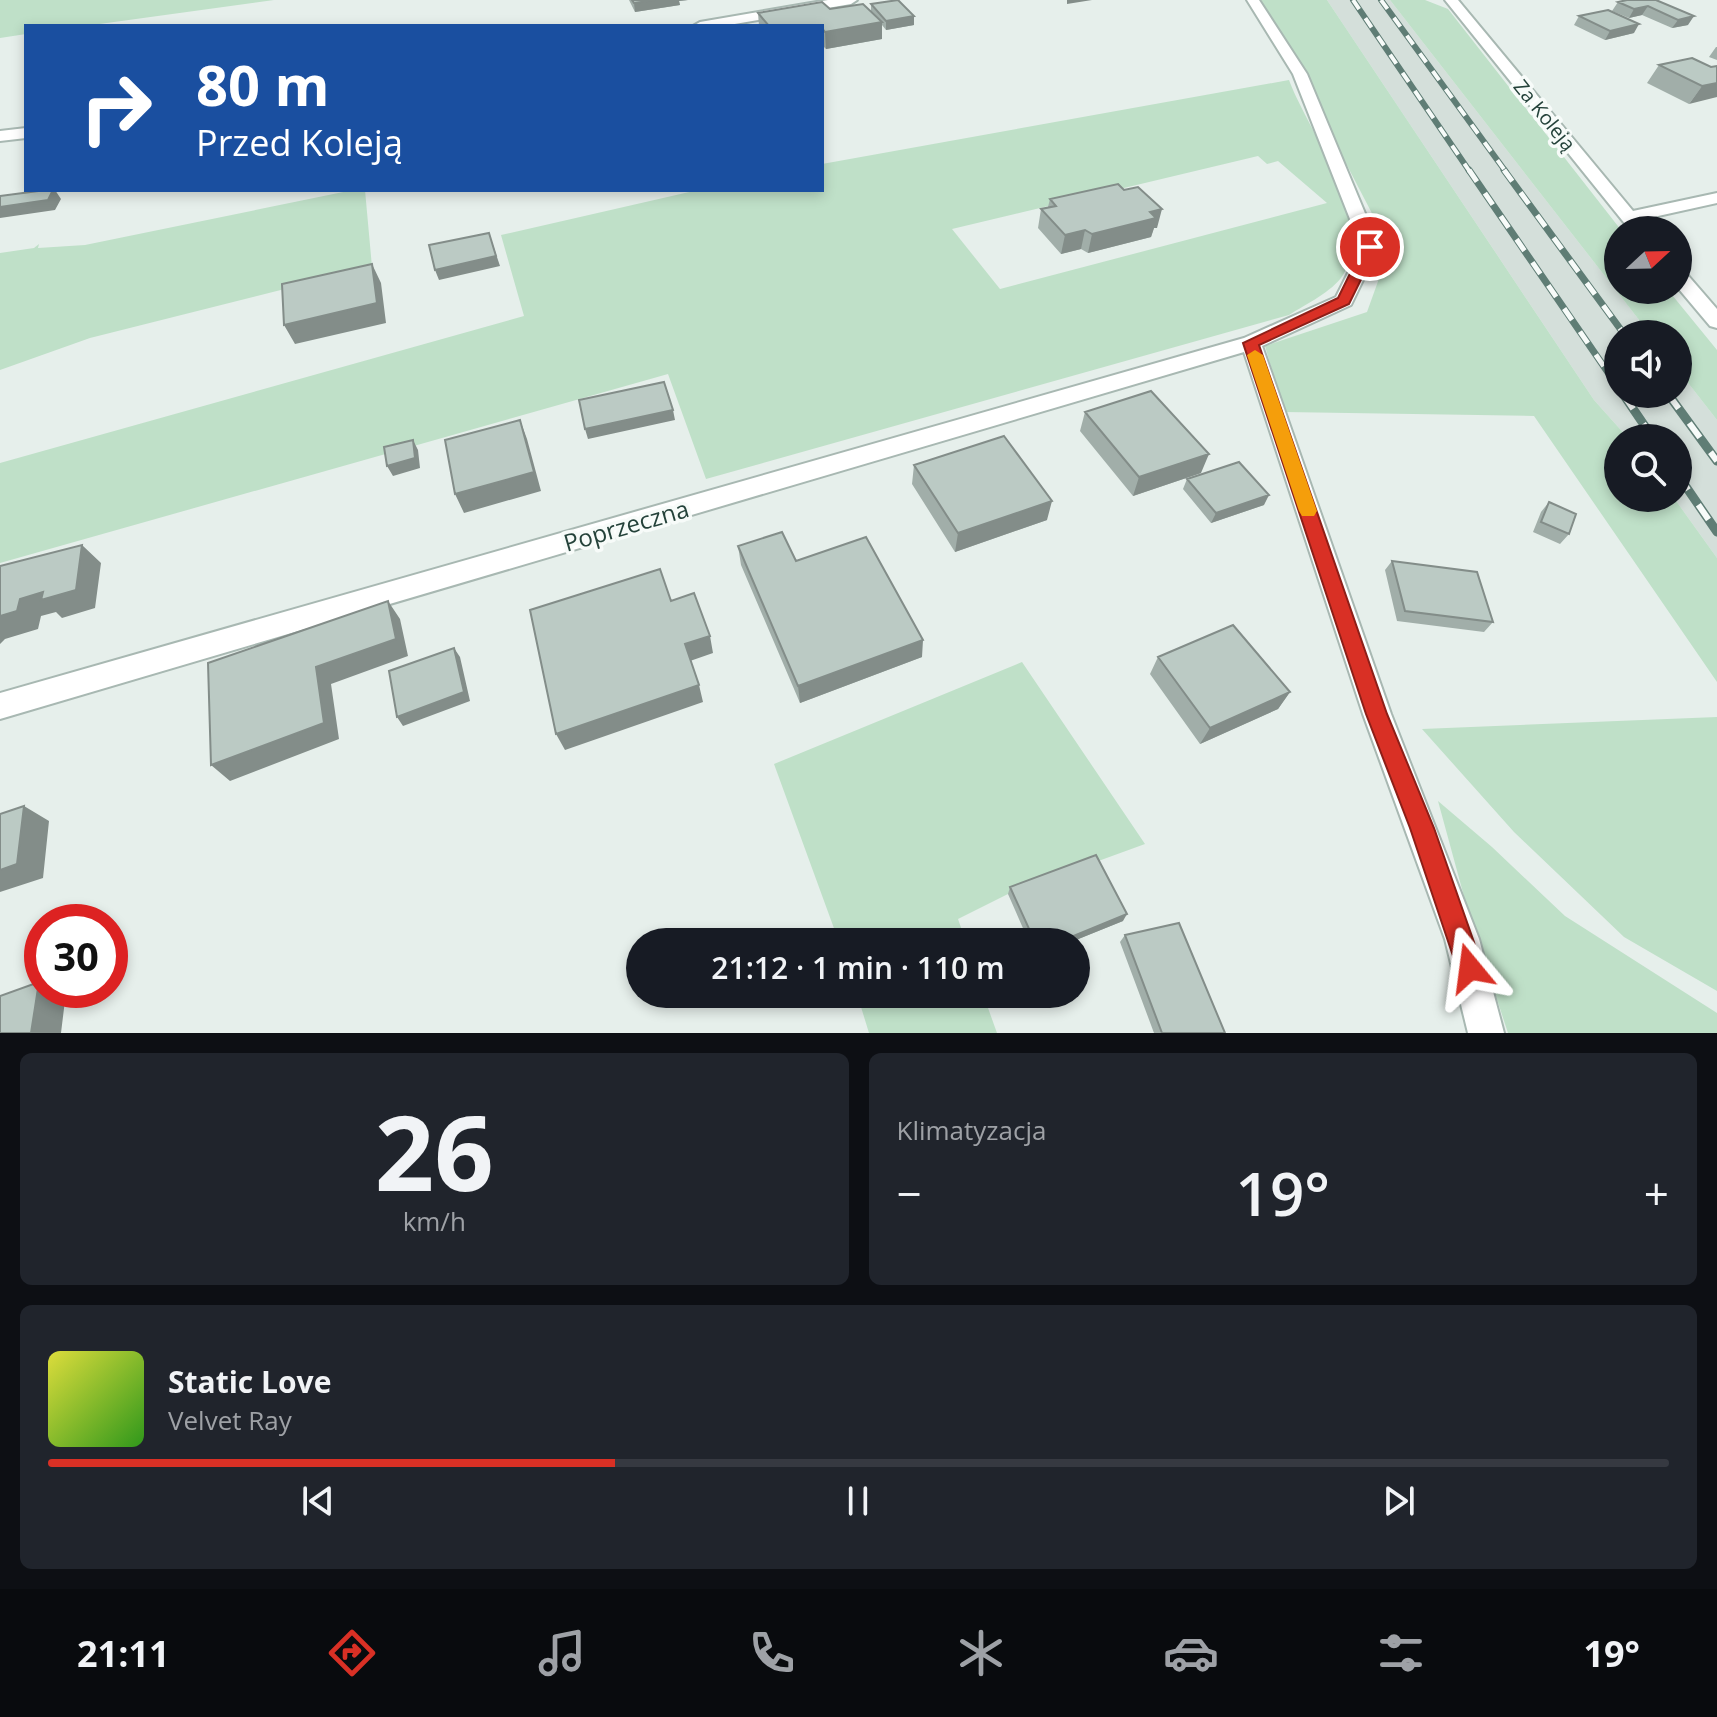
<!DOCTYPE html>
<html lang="pl">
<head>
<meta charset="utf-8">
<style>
	:root { --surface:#171b24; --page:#20242c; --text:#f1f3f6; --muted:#9ea1a6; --line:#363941; --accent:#d93025 }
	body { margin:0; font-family:"Open Sans",sans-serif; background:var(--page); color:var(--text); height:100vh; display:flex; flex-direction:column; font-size:30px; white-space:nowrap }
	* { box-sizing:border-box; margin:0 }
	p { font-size:26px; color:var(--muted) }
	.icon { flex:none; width:44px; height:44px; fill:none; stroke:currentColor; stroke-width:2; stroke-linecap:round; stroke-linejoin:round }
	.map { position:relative; height:1033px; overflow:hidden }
	.drawer { display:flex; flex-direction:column; gap:20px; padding:20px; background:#0d0f14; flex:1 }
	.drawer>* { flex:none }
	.top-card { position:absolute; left:24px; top:24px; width:800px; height:168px; border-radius:0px; box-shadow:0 4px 12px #0003; background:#1a4fa0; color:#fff; overflow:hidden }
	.needle { width:52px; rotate:68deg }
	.fabs { position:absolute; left:1604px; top:216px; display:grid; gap:16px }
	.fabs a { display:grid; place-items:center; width:88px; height:88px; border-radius:50%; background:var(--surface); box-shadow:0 4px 12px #0003; font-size:40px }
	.speed { position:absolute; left:24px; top:904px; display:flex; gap:16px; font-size:40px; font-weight:700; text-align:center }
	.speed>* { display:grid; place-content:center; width:104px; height:104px; border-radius:50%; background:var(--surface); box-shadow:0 4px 12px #0003; line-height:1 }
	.speed .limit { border:12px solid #d22; background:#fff; color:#111 }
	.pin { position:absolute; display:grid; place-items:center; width:68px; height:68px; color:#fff; margin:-34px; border:4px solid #fff; border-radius:50%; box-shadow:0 2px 8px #0007 }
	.me { position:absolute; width:88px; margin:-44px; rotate:344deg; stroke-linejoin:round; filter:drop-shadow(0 0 6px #0008) }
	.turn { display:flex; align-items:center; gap:28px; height:168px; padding:0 40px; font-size:36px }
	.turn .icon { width:104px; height:104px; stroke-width:2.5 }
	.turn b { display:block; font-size:56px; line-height:68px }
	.big { font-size:60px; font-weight:600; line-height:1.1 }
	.drawer .widget { flex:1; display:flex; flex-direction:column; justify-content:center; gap:12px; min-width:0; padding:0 28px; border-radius:12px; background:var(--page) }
	.drawer .dial { align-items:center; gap:0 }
	.dial b { font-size:104px; line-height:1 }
	.song { display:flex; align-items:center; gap:24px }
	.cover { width:96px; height:96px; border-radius:12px; background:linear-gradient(135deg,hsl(60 70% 55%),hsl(110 70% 35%)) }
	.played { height:8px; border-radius:4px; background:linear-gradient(90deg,var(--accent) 35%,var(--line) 35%) }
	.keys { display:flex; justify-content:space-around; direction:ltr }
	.heat { display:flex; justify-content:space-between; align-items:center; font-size:44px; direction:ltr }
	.drawer .tiles { flex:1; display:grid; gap:20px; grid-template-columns:1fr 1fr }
	.widget:last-child { grid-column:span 2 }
	.trip { position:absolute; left:626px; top:928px; width:464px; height:80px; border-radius:40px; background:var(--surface); box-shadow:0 4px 12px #0003; font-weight:600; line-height:80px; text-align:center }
	.menu { display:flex; height:128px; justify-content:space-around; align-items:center; background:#090b0e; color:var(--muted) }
	.menu .icon { width:56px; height:56px }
	.menu .selected { color:var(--accent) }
	.menu b { font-size:36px; color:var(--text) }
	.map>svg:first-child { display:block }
	.built { fill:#d4dfda }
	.green { fill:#bfe0c8; fill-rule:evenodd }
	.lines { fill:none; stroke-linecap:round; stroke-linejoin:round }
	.minor-casing { stroke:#a8b8b2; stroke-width:4 }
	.minor { fill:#fff; fill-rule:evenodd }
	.rail-far2-casing { stroke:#5f7d75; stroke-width:6 }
	.rail-far1-casing { stroke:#5f7d75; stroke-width:7 }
	.rail-casing { stroke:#5f7d75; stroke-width:9 }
	.rail-far2 { stroke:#f7fbf9; stroke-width:4; stroke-dasharray:11; stroke-linecap:butt }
	.rail-far1 { stroke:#f7fbf9; stroke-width:5; stroke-dasharray:14; stroke-linecap:butt }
	.rail { stroke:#f7fbf9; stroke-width:6; stroke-dasharray:18; stroke-linecap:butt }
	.wall { fill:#a1aea9 }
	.shaded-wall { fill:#838d89 }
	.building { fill:#bbcac4; stroke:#838d89; stroke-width:2 }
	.route { fill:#d93025; stroke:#8d1f18; stroke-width:2 }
	.slow { fill:#f59e0b }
	.labels { text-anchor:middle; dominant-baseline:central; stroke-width:7; stroke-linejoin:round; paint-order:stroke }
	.far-street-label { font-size:20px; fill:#24423a; stroke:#f7fbf9 }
	.street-label { font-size:24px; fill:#24423a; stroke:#f7fbf9 }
</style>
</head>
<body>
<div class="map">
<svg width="1717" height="1033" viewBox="0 0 1717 1033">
	<rect width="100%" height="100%" fill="#e6efeb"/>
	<path class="built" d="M1327,0H1390L1650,334H1618V394H1678V370L1717,420V558L1674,498H1678V438H1628L1594,400Z"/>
	<path class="green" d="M0,0H274L85,26H26V34L0,38Z
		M1261,0H1327L1594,400L1628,438H1618V498H1674L1717,558V682L1534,416L1284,412L1265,346L1367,312L1390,248Z
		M1390,0H1425L1448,9L1621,230H1618V290H1668L1717,350V420L1678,370V334H1650Z
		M1289,80C1307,129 1376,221 1343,275C1332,292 1306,304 1289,315L706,479L668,374L0,563V463L524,316L501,235L698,190H822V164ZM1258,156L1267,164L1278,161L1327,203L1000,289L952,229Z
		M353,190H365L372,267L90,338L0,370V253L34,248L39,244L38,248L85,245Z
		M1022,662L1145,844L1008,894L958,919L966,942H839L774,764Z
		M1717,717V991L1624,937L1514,832L1422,729Z
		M1438,801L1492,847L1565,916L1717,1013V1033H1508L1468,911Z
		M857,994H983L997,1033H869Z"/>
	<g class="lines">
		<g class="minor-casing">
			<path id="minor" d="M828,0H857L851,4L723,26H693L700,22Z
				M1247,0H1259L1307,74L1379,247L1351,305L1262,346L1391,714L1479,939L1504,1033H1468L1445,939L1363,714L1244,352L0,719V693L1244,338L1336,297L1361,247L1293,74Z
				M1445,0H1458L1633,211L1717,193V203L1640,220L1648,230H1630Z
				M26,128V138L0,141V131Z
				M1678,270L1685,272L1717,309V328L1710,326L1678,288Z"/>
		</g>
		<use href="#minor" class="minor"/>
		<g class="rail-far2-casing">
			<path id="rail-far2" d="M1353,0L1470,172
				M1381,0L1506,172"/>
		</g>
		<g class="rail-far1-casing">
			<path id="rail-far1" d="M1469,170L1618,387
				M1504,170L1624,334"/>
		</g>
		<g class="rail-casing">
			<path id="rail" d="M1623,394L1653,438
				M1668,394L1717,461
				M1678,475L1717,532"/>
		</g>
		<use href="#rail-far2" class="rail-far2"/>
		<use href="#rail-far1" class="rail-far1"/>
		<use href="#rail" class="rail"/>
	</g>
	<path class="wall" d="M629,0H688L679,1L680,5L635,12Z
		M1656,0L1688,25L1672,28L1642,15L1629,18L1612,11L1618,2Z
		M871,4L914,16V25L886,30L882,25V39L826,49L822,45V26H759L758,13L830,9L871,12Z
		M1579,16L1634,33L1605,40L1574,25Z
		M1716,47H1717V60L1709,57Z
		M1659,65L1711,67L1717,66L1689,104L1647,83Z
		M1050,199L1157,228H1154L1151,237L1088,253L1081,249L1061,254L1038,228L1041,209L1048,207Z
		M1085,412L1201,473L1133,496L1080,431Z
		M914,465L1047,520L955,552L912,484Z
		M1187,479L1264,505L1211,523L1183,489Z
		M1549,502L1569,534L1560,544L1533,532L1541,512Z
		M738,546L796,561L922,657L800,703L741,565Z
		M1392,561L1493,622L1484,632L1397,621L1385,570Z
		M1158,657L1290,692L1278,709L1200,744L1150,674Z
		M1010,887L1123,921L1071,942H1029L1008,894Z
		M1125,935L1225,1033H1154L1120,942Z"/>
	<path class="shaded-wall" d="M655,0H688L679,1L680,5L635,12L634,3Z
		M1067,0H1092L1067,4Z
		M1648,6L1642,15L1629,18L1634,9Z
		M914,16V25L886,30V21Z
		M1694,16L1688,25L1672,28L1678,20Z
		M882,22V39L826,49L825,32Z
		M1639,24L1634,33L1605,40L1610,31Z
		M1717,83V97L1689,104L1702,86Z
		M53,190H55L61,199L55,210L0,218V207Z
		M1162,209L1157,228H1154L1151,237L1088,253L1092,234L1150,212Z
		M1085,230L1081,249L1061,254L1065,235Z
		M489,233L500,266L439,280L435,270Z
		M372,264L381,283L386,323L295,344L284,325Z
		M673,410L675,420L588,439L585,429Z
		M520,420L527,439L541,491L464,513L455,494Z
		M413,440L418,450L420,468L393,476L387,466Z
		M1209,454L1201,473L1133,496L1139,477Z
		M1269,495L1264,505L1211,523L1216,513Z
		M1052,501L1047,520L955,552L958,533Z
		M82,545L101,563L95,608L62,618L56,612L41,616L38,629L5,639L0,644V616L20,599L43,592Z
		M388,601L400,619L408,656L331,684L339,739L230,781L211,765Z
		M710,636L713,653L690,661L685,644Z
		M923,640L922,657L800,703L798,686Z
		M454,648L460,657L470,701L403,726L397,717Z
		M699,685L703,702L565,750L556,734Z
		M1290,692L1278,709L1200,744L1210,728Z
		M24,806L49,821L43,878L0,892V870Z
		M1127,914L1123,921L1071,942H1059Z
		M39,982L42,983V990H60L66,992L61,1033H31Z"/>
	<path class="building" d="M632,0H655L634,3Z
		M898,0L914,16L886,21L871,4Z
		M1627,0H1656L1694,16L1678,20L1648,6L1634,9L1618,2Z
		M822,2L830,9L863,4L882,22L825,32L822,28V26H769L758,13Z
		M1608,10L1639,24L1610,31L1579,16Z
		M1692,58L1711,67L1717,66V83L1702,86L1659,65Z
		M1118,184L1124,190L1138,187L1162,209L1150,212L1156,218L1092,234L1085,230L1065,235L1041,209L1056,206L1050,199Z
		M46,190H53L48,200L0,207V196Z
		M489,233L496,256L435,270L429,245Z
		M372,264L377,303L284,325L282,284Z
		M664,382L673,410L585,429L579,400Z
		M1151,391L1209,454L1139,477L1085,412Z
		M520,420L534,472L455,494L445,440Z
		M1004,436L1052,501L958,533L914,465Z
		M413,440L415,458L387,466L384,447Z
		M1239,462L1269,495L1216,513L1187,479Z
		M1549,502L1576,514L1569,534L1541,522Z
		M782,532L796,561L866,537L923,640L798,686L738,546Z
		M82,545L76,590L41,600L43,592L20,599L17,611L0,616V566Z
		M1392,561L1477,572L1493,622L1405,611Z
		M660,569L671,601L694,593L710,636L685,644L699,685L556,734L530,610Z
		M388,601L396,639L316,667L324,723L211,765L208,663Z
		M1233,625L1290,692L1210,728L1158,657Z
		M454,648L464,692L397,717L389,671Z
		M24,806L17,864L0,870V814Z
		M1096,855L1127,914L1059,942H1035L1010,887Z
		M1179,923L1225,1033H1162L1125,935Z
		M39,982L31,1033H0V996Z"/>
	<path class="route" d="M1370,243L1377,247L1349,304L1259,345L1387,714L1434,828L1483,968L1479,977L1470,981L1461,977L1457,968L1410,828L1366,714L1243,343L1338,298L1363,247Z"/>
	<path class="slow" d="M1255,350L1263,355L1317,511L1314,516H1302L1299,511L1247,355Z"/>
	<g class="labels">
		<g class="far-street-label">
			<text transform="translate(1545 115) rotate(51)">Za Koleją</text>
		</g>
		<g class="street-label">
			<text transform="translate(626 525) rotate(-16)">Poprzeczna</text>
		</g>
	</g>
</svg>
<div class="fabs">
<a><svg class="needle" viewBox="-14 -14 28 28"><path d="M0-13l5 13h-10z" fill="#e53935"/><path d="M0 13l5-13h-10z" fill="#9ea1a6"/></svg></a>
<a><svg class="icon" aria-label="sound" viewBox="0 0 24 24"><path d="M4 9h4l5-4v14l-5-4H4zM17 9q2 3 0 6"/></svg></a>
<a><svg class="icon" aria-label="search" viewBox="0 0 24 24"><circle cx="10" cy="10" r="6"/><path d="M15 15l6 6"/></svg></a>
</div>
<div class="speed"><div class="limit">30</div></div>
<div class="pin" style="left:1370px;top:247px;background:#d93025"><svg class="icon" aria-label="arrive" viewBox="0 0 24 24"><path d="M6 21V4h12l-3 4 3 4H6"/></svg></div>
<svg class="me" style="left:1470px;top:968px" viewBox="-20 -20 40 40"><path d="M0-17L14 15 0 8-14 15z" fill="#d93025" stroke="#fff" stroke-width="4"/></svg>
<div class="trip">21:12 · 1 min · 110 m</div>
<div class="top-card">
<div class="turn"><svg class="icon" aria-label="right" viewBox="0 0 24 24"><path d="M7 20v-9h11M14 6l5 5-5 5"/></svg><div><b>80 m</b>Przed Koleją</div></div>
</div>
</div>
<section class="drawer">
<div class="tiles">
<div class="widget dial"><b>26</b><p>km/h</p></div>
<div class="widget"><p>Klimatyzacja</p>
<div class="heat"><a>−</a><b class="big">19°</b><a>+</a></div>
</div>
<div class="widget">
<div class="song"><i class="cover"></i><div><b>Static Love</b><p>Velvet Ray</p></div></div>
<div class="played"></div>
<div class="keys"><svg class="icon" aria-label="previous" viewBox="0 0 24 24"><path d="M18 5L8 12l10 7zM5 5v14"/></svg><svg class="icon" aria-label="pause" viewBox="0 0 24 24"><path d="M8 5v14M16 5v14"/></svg><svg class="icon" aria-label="next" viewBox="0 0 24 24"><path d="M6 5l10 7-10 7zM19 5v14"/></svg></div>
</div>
</div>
</section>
<nav class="menu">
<b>21:11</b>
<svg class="icon selected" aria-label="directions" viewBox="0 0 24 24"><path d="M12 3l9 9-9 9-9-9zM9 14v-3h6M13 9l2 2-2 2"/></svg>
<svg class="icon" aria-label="music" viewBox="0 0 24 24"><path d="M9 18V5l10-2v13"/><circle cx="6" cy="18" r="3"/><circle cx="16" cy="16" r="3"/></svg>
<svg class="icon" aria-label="phone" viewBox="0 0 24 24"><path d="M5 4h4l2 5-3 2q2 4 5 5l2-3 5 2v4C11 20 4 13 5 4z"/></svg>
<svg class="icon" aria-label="climate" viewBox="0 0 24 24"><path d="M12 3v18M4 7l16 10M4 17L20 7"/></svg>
<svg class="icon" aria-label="car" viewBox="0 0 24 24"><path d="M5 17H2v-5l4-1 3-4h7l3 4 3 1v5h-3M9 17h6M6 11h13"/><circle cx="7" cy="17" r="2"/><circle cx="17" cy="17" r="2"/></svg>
<svg class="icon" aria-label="filters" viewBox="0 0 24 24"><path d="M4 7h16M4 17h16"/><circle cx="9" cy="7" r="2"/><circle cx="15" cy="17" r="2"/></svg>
<b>19°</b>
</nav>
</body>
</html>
